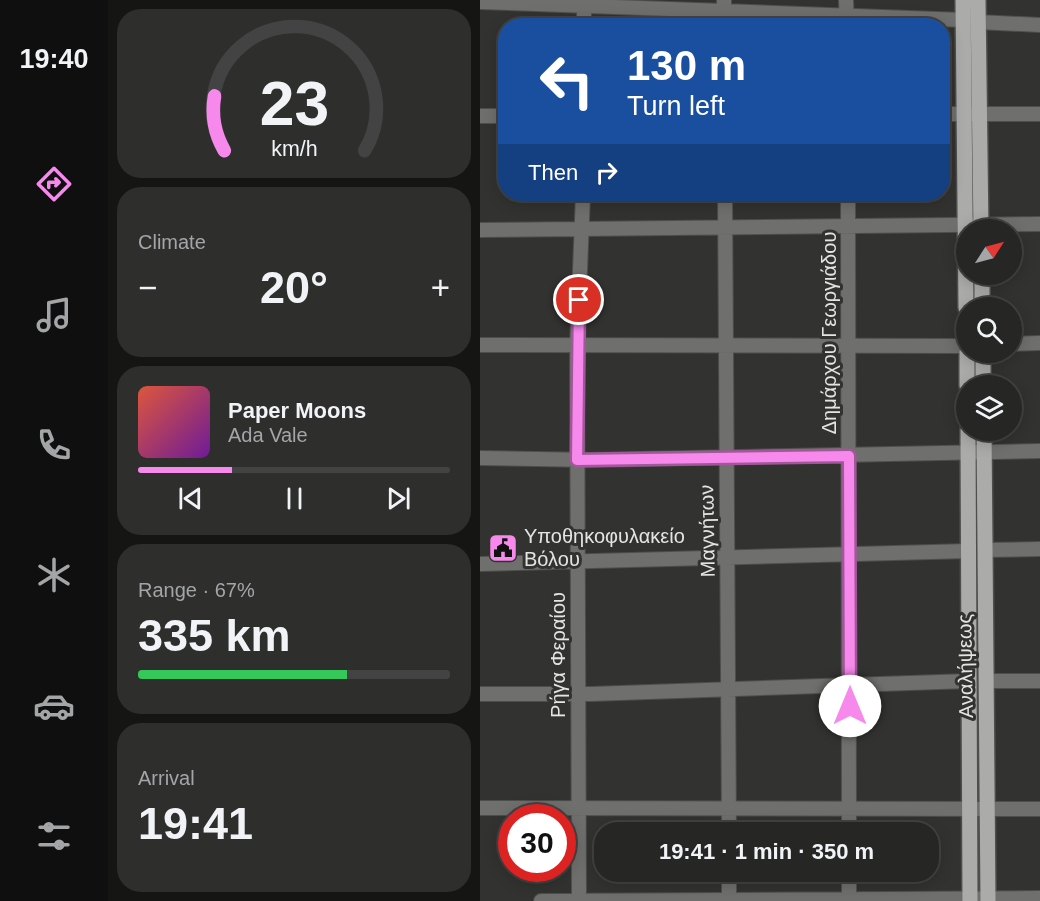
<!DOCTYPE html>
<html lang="en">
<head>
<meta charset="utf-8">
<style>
	:root { --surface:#262625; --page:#2e2e2d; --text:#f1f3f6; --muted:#a4a5a7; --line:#424342; --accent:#f788ec }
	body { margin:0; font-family:Arial,sans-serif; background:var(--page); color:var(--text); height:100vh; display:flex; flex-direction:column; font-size:22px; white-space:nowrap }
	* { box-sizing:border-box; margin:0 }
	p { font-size:20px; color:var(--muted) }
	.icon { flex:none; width:33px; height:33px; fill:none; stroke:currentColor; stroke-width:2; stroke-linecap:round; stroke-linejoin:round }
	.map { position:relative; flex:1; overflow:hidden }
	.drawer { display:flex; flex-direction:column; gap:9px; padding:9px; background:#151514; width:372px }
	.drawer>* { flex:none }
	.hud { position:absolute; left:18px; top:18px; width:452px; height:183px; border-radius:24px; box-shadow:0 3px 15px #0003,0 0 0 2px var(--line); background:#1a4fa0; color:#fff; overflow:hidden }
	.needle { width:39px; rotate:54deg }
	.buttons { position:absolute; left:476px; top:219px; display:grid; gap:12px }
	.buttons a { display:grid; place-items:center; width:66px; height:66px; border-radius:50%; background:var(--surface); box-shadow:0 3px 15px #0003,0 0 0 2px var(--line); font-size:30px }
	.speed { position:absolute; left:18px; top:804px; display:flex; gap:12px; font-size:30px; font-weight:700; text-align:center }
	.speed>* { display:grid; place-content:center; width:78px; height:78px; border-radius:50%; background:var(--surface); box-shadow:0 3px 15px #0003,0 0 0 2px var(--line); line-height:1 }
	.speed .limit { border:9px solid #d22; background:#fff; color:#111 }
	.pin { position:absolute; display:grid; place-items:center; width:51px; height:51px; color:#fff; margin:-26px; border:3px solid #fff; border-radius:50%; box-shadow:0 2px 6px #0007 }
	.me { position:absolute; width:66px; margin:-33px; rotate:0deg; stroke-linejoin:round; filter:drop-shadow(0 0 4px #0008) }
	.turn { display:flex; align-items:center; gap:21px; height:126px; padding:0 30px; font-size:27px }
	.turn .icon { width:78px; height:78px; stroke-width:2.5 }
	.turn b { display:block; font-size:42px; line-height:51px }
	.then { display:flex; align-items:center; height:57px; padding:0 30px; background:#0003; gap:12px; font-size:22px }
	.big { font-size:45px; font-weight:600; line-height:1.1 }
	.drawer .tile { flex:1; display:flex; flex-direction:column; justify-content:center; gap:9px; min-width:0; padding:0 21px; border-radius:24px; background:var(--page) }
	.drawer .dial { align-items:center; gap:0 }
	.dial svg { height:156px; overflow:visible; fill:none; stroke:var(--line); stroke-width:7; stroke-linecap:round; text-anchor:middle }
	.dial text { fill:var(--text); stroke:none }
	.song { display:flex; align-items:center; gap:18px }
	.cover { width:72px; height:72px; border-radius:9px; background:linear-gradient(135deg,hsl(10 70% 55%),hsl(280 70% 35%)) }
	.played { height:6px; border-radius:3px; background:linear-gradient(90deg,var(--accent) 30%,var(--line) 30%) }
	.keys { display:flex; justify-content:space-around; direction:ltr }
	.heat { display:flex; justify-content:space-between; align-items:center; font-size:33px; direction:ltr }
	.charge { height:9px; border-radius:4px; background:linear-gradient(90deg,#34c759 67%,var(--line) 0) }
	.trip { position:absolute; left:114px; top:822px; width:345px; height:60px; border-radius:24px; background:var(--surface); box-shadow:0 3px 15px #0003,0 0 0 2px var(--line); font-weight:600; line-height:60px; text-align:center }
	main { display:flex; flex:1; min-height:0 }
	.menu { display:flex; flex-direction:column; width:108px; justify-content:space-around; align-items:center; background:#0f0f0f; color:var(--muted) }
	.menu .icon { width:42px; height:42px }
	.menu .selected { color:var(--accent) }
	.menu b { font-size:27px; color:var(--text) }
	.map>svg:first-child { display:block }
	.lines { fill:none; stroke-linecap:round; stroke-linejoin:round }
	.minor-casing { stroke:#4e4f4d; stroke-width:16 }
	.major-casing { stroke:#4e4f4d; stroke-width:18 }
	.minor { stroke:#6f6f6e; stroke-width:14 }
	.major { stroke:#ababa9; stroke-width:15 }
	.route-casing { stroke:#a15899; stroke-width:15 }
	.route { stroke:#f788ec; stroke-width:10 }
	.labels { text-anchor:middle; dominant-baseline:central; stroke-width:6; stroke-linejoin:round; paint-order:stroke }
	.street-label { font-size:20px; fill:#e4e5e3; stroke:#323331 }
	.poi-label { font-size:20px; fill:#e4e5e3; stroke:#323331; text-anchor:start }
</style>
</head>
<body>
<main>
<nav class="menu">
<b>19:40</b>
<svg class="icon selected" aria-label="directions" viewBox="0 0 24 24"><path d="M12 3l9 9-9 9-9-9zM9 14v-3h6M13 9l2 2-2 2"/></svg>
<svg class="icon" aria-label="music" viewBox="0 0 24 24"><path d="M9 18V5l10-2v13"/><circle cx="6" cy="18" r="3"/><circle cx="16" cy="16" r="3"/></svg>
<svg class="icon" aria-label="phone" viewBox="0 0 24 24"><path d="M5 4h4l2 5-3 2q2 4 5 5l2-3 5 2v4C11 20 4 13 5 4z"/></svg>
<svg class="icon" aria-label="climate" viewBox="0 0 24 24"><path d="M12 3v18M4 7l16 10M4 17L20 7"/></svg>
<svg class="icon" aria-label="car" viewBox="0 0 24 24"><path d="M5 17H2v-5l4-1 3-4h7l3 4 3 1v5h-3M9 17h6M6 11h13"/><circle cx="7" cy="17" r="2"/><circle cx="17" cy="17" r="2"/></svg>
<svg class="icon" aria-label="filters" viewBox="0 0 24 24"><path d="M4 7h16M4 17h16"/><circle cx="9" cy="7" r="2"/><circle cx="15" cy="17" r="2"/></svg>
</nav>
<section class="drawer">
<div class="tile dial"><svg viewBox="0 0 100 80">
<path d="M14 69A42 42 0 1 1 86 69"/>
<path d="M14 69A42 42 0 0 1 9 41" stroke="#f788ec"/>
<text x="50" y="56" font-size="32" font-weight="700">23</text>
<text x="50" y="72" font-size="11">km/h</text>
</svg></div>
<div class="tile"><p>Climate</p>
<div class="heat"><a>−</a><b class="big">20°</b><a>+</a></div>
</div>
<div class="tile">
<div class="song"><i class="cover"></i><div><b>Paper Moons</b><p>Ada Vale</p></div></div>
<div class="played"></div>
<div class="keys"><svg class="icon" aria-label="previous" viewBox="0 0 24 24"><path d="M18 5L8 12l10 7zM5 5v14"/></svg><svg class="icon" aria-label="pause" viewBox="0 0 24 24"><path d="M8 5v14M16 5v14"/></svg><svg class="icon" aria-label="next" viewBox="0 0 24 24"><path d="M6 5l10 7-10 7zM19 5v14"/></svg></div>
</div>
<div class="tile"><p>Range · 67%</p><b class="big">335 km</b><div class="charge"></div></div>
<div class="tile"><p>Arrival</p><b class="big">19:41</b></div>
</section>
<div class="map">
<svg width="560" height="901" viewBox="0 0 560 901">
	<rect width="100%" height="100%" fill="#323331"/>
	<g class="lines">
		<g class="minor-casing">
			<path id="minor" d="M104,0V26
				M244,0V26
				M366,0L367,26
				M0,2L483,20
				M498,22L560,25
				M462,114H560
				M0,116H26
				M245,194L249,832
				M368,194L369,832
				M0,230L560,224
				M531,344L560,343
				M0,345L486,346
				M0,458L111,460L560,451
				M505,550L560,549
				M0,564L489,551
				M506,681H560
				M0,694H111L489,681
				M0,808L560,809
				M249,872V901
				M369,872V901
				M61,901L560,898
				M99,901L97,346L103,194"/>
		</g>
		<g class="major-casing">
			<path id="major" d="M483,0L486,308
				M498,0L501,230
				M502,274V308
				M487,352V386
				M503,352V386
				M488,430L490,901
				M504,430L508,901"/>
		</g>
		<use href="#minor" class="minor"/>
		<use href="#major" class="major"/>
	</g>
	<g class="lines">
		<g class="route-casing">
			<path id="route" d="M99,300L97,460L369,456L370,706"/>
		</g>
		<use href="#route" class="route"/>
	</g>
	<defs>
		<g id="civic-square" transform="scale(1.5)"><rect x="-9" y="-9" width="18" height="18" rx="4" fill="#f788ec" stroke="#323331"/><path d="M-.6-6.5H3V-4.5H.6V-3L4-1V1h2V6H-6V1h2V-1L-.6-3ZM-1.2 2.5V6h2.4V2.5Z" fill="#111"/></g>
	</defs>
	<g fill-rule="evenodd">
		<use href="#civic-square" x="23" y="548"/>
	</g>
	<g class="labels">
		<g class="street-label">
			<text transform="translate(349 333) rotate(-90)">Δημάρχου Γεωργιάδου</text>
			<text transform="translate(227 531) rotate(-91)">Μαγνήτων</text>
			<text transform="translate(78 655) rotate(-90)">Ρήγα Φεραίου</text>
			<text transform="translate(485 666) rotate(-91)">Αναλήψεως</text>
		</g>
		<g class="poi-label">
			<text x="44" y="536">Υποθηκοφυλακείο<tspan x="44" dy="23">Βόλου</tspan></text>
		</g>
	</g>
</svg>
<div class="buttons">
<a><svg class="needle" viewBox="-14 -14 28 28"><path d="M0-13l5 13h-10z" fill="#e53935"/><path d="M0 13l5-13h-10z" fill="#a4a5a7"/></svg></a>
<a><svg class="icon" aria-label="search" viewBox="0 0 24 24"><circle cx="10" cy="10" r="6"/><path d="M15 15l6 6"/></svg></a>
<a><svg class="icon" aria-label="layers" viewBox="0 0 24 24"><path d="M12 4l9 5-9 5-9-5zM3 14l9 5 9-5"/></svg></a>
</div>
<div class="speed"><div class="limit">30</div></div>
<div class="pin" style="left:99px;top:300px;background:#d93025"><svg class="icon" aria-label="arrive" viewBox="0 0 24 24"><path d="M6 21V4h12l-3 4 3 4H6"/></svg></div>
<svg class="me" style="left:370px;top:706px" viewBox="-20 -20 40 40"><circle r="19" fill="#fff"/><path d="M0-13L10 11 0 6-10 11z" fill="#f788ec"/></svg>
<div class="trip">19:41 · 1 min · 350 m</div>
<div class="hud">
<div class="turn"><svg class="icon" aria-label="left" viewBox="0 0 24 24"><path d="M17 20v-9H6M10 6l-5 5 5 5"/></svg><div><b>130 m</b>Turn left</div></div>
<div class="then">Then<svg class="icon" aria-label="right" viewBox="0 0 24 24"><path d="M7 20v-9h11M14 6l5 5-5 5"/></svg></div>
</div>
</div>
</main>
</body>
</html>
